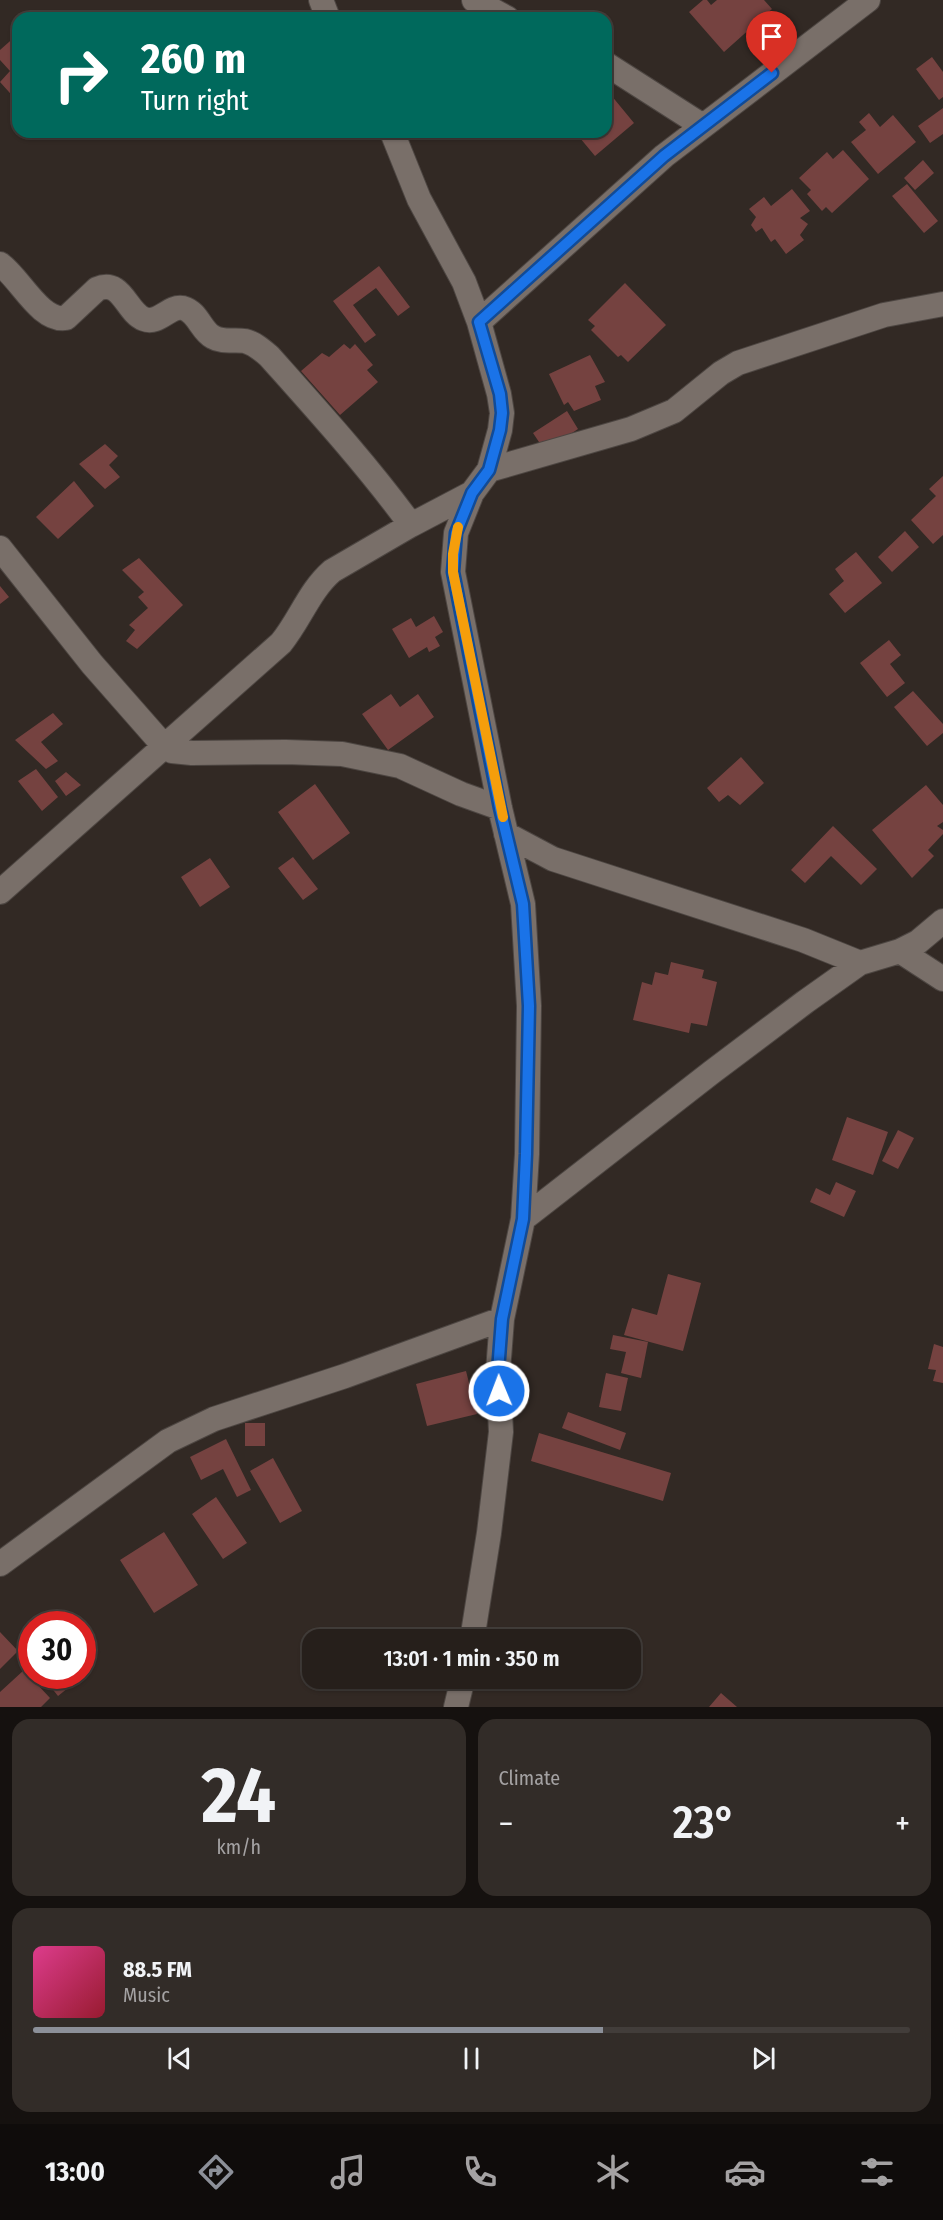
<!DOCTYPE html>
<html lang="en">
<head>
<meta charset="utf-8">
<style>
	:root { --surface:#261f1b; --page:#322c28; --text:#f1f3f6; --muted:#a4a2a3; --line:#423d3a; --accent:#8c9099 }
	body { margin:0; font-family:"Fira Sans Condensed",sans-serif; background:var(--page); color:var(--text); height:100vh; display:flex; flex-direction:column; font-size:22px; white-space:nowrap }
	* { box-sizing:border-box; margin:0 }
	p { font-size:20px; color:var(--muted) }
	.icon { flex:none; width:33px; height:33px; fill:none; stroke:currentColor; stroke-width:2; stroke-linecap:round; stroke-linejoin:round }
	.map { position:relative; height:1707px; overflow:hidden }
	.drawer { display:flex; flex-direction:column; gap:12px; padding:12px; background:#15110f; flex:1 }
	.drawer>* { flex:none }
	.guide { position:absolute; left:12px; top:12px; width:600px; height:126px; border-radius:18px; box-shadow:0 2px 4px #0004,0 0 0 2px var(--line); background:#00695c; color:#fff; overflow:hidden }
	.speed { position:absolute; left:18px; top:1611px; display:flex; gap:12px; font-size:30px; font-weight:700; text-align:center }
	.speed>* { display:grid; place-content:center; width:78px; height:78px; border-radius:50%; background:var(--surface); box-shadow:0 2px 4px #0004,0 0 0 2px var(--line); line-height:1 }
	.speed .limit { border:9px solid #d22; background:#fff; color:#111 }
	.pin { position:absolute; display:grid; place-items:center; width:51px; height:51px; color:#fff; margin:-62px -26px; border-radius:50% 50% 50% 0; rotate:-45deg; box-shadow:0 0 6px #0007 }
	.pin .icon { rotate:45deg }
	.me { position:absolute; width:66px; margin:-33px; rotate:359deg; stroke-linejoin:round; filter:drop-shadow(0 0 4px #0008) }
	.turn { display:flex; align-items:center; gap:21px; height:126px; padding:0 30px; font-size:27px }
	.turn .icon { width:78px; height:78px; stroke-width:2.5 }
	.turn b { display:block; font-size:42px; line-height:51px }
	.big { font-size:45px; font-weight:600; line-height:1.1 }
	.drawer .widget { flex:1; display:flex; flex-direction:column; justify-content:center; gap:9px; min-width:0; padding:0 21px; border-radius:18px; background:var(--page) }
	.drawer .dial { align-items:center; gap:0 }
	.dial b { font-size:78px; line-height:1 }
	.song { display:flex; align-items:center; gap:18px }
	.cover { width:72px; height:72px; border-radius:9px; background:linear-gradient(135deg,hsl(330 70% 55%),hsl(350 70% 35%)) }
	.played { height:6px; border-radius:3px; background:linear-gradient(90deg,var(--accent) 65%,var(--line) 65%) }
	.keys { display:flex; justify-content:space-around; direction:ltr }
	.heat { display:flex; justify-content:space-between; align-items:center; font-size:33px; direction:ltr }
	.drawer .tiles { flex:1; display:grid; gap:12px; grid-template-columns:1fr 1fr }
	.widget:last-child { grid-column:span 2 }
	.trip { position:absolute; left:302px; top:1629px; width:339px; height:60px; border-radius:18px; background:var(--surface); box-shadow:0 2px 4px #0004,0 0 0 2px var(--line); font-weight:600; line-height:60px; text-align:center }
	.tabs { display:flex; height:96px; justify-content:space-around; align-items:center; background:#0f0c0b; color:var(--muted) }
	.tabs .icon { width:42px; height:42px }
	.tabs .current { color:var(--accent) }
	.tabs b { font-size:27px; color:var(--text) }
	.map>svg:first-child { display:block }
	.building { fill:#754240 }
	.lines { fill:none; stroke-linecap:round; stroke-linejoin:round }
	.street-casing { stroke:#4d4642; stroke-width:26 }
	.street { stroke:#796f69; stroke-width:24 }
	.route-casing { stroke:#114b97; stroke-width:15 }
	.route { stroke:#1a73e8; stroke-width:10 }
	.slow { stroke:#f59e0b; stroke-width:10 }
</style>
</head>
<body>
<div class="map">
<svg width="943" height="1707" viewBox="0 0 943 1707">
	<rect width="100%" height="100%" fill="#322924"/>
	<path class="building" d="M703,0H707L711,5L717,0H764L772,9L724,52L689,12Z
		M18,34V102L0,82L10,71L0,60V50Z
		M932,57L943,72V97L939,100L916,69Z
		M606,89L634,123L595,156L580,138L585,134L584,132H606Z
		M943,108V134L930,143L918,126Z
		M869,113L880,127L893,115L916,142L878,174L851,142L866,130L859,122Z
		M843,150L869,179L832,213L826,207L822,211L807,194L811,190L799,178L827,152L833,159Z
		M923,160L934,173L915,190L904,178Z
		M907,184L938,221L924,233L892,196Z
		M792,189L810,211L800,218L808,224L800,235L804,240L786,254L775,239L771,242L762,228L756,232L751,225L756,217L749,209L764,197L771,206Z
		M379,266L410,307L398,316L376,288L353,305L376,335L365,343L333,301Z
		M625,283L666,325L628,362L621,355L618,357L591,330L595,326L588,320Z
		M344,344L350,349L355,344L373,365L367,370L378,382L340,415L301,371L322,353L329,357Z
		M590,355L605,382L595,386L601,400L574,411L568,402L564,405L549,374Z
		M567,411L578,429L545,451L533,433Z
		M105,444L118,456L109,465L120,477L105,489L79,464Z
		M943,476V535L933,544L911,520L936,496L929,489Z
		M74,481L94,506L58,539L36,517Z
		M905,531L919,547L892,572L878,557Z
		M856,552L882,583L845,613L829,594L844,581L835,569Z
		M139,558L183,605L137,649L126,641L135,630L129,625L148,608L138,597L144,592L122,570Z
		M0,586L9,597L0,604Z
		M434,616L443,632L435,637L440,646L429,652L427,647L409,658L392,629L411,618L416,627Z
		M889,640L901,655L890,664L905,683L887,697L860,663Z
		M913,691L943,724V733L927,746L894,707Z
		M391,694L400,707L418,694L434,717L388,750L362,714Z
		M53,713L63,724L41,742L58,761L46,769L15,740Z
		M741,757L764,783L740,805L728,795L719,802L707,788Z
		M36,769L58,797L42,811L18,781Z
		M66,772L81,785L66,796L55,781Z
		M315,784L350,833L313,860L278,812Z
		M926,785L943,805V822L937,826L943,830V834L928,850L934,856L912,878L872,830Z
		M833,826L877,869L861,885L831,856L805,883L791,870Z
		M293,857L318,889L303,900L278,868Z
		M210,858L230,887L200,907L181,877Z
		M671,962L704,970L702,978L717,982L707,1026L691,1023L689,1033L633,1020L642,982L652,985L655,972L668,975Z
		M847,1117L888,1132L873,1175L832,1160Z
		M898,1130L914,1138L898,1169L882,1161Z
		M836,1182L856,1191L844,1217L810,1202L816,1188L830,1195Z
		M668,1274L701,1283L683,1351L624,1335L632,1308L657,1315Z
		M613,1335L648,1342L641,1378L621,1373L626,1352L610,1349Z
		M934,1344L943,1347V1383L933,1381L936,1370L928,1369Z
		M466,1371L477,1414L427,1426L416,1384Z
		M606,1373L628,1378L621,1411L599,1407Z
		M568,1412L626,1433L620,1450L562,1428Z
		M245,1423H265V1446H245Z
		M539,1433L671,1473L663,1501L531,1461Z
		M226,1439L251,1490L237,1497L223,1469L201,1480L190,1457Z
		M273,1458L302,1511L280,1523L250,1471Z
		M216,1497L247,1543L223,1559L192,1514Z
		M164,1532L198,1585L154,1613L120,1560Z
		M0,1632L18,1651L0,1669Z
		M82,1655L93,1668L58,1696L42,1676H82Z
		M24,1670L50,1698L41,1707H0V1692Z
		M721,1693L737,1707H709Z"/>
	<g class="lines">
		<g class="street-casing">
			<path id="street" d="M321,0L328,18
				M474,0L507,18
				M606,64L703,126
				M392,132L419,199L464,282L479,322L499,394L502,413L500,430L489,470L472,493L456,533L453,572L500,808L523,904L529,1006L527,1154L523,1219L502,1319L498,1371L501,1432L489,1533L472,1640
				M0,264C20,278 40,322 66,318L97,289C122,278 126,312 144,319C159,325 169,305 183,308C198,312 201,331 213,337C223,343 234,339 245,341C254,343 262,350 269,356C318,411 367,465 411,525
				M479,322L664,156L868,0
				M489,470L631,429L674,411L721,373L738,363L884,315L943,304
				M0,548L92,664L164,746L172,751L192,753L286,752L342,754L400,766L461,794L500,808
				M506,834L553,859L803,940L860,963
				M0,892L281,643C300,620 309,591 332,571L411,525L472,493
				M900,951L943,979
				M523,1219L712,1072L805,1002L860,963L900,951L918,942L943,921
				M0,1564L168,1441L214,1419L345,1376L502,1319
				M456,1707L463,1678"/>
		</g>
		<use href="#street" class="street"/>
	</g>
	<g class="lines">
		<g class="route-casing">
			<path id="route" d="M499,1391L498,1371L502,1319L523,1219L526,1154L529,1006L523,904L500,808L453,572L456,533L472,493L489,470L500,430L502,413L500,394L479,322L664,156L772,73"/>
		</g>
		<use href="#route" class="route"/>
		<path class="slow" d="M458,527L453,554V572L503,817"/>
	</g>
</svg>
<div class="speed"><div class="limit">30</div></div>
<div class="pin" style="left:772px;top:73px;background:#d93025"><svg class="icon" aria-label="arrive" viewBox="0 0 24 24"><path d="M6 21V4h12l-3 4 3 4H6"/></svg></div>
<svg class="me" style="left:499px;top:1391px" viewBox="-20 -20 40 40"><circle r="17" fill="#1a73e8" stroke="#fff" stroke-width="3"/><path d="M0-11L8 9 0 5-8 9z" fill="#fff"/></svg>
<div class="trip">13:01 · 1 min · 350 m</div>
<div class="guide">
<div class="turn"><svg class="icon" aria-label="right" viewBox="0 0 24 24"><path d="M7 20v-9h11M14 6l5 5-5 5"/></svg><div><b>260 m</b>Turn right</div></div>
</div>
</div>
<section class="drawer">
<div class="tiles">
<div class="widget dial"><b>24</b><p>km/h</p></div>
<div class="widget"><p>Climate</p>
<div class="heat"><a>−</a><b class="big">23°</b><a>+</a></div>
</div>
<div class="widget">
<div class="song"><i class="cover"></i><div><b>88.5 FM</b><p>Music</p></div></div>
<div class="played"></div>
<div class="keys"><svg class="icon" aria-label="previous" viewBox="0 0 24 24"><path d="M18 5L8 12l10 7zM5 5v14"/></svg><svg class="icon" aria-label="pause" viewBox="0 0 24 24"><path d="M8 5v14M16 5v14"/></svg><svg class="icon" aria-label="next" viewBox="0 0 24 24"><path d="M6 5l10 7-10 7zM19 5v14"/></svg></div>
</div>
</div>
</section>
<nav class="tabs">
<b>13:00</b>
<svg class="icon current" aria-label="directions" viewBox="0 0 24 24"><path d="M12 3l9 9-9 9-9-9zM9 14v-3h6M13 9l2 2-2 2"/></svg>
<svg class="icon" aria-label="music" viewBox="0 0 24 24"><path d="M9 18V5l10-2v13"/><circle cx="6" cy="18" r="3"/><circle cx="16" cy="16" r="3"/></svg>
<svg class="icon" aria-label="phone" viewBox="0 0 24 24"><path d="M5 4h4l2 5-3 2q2 4 5 5l2-3 5 2v4C11 20 4 13 5 4z"/></svg>
<svg class="icon" aria-label="climate" viewBox="0 0 24 24"><path d="M12 3v18M4 7l16 10M4 17L20 7"/></svg>
<svg class="icon" aria-label="car" viewBox="0 0 24 24"><path d="M5 17H2v-5l4-1 3-4h7l3 4 3 1v5h-3M9 17h6M6 11h13"/><circle cx="7" cy="17" r="2"/><circle cx="17" cy="17" r="2"/></svg>
<svg class="icon" aria-label="filters" viewBox="0 0 24 24"><path d="M4 7h16M4 17h16"/><circle cx="9" cy="7" r="2"/><circle cx="15" cy="17" r="2"/></svg>
</nav>
</body>
</html>
